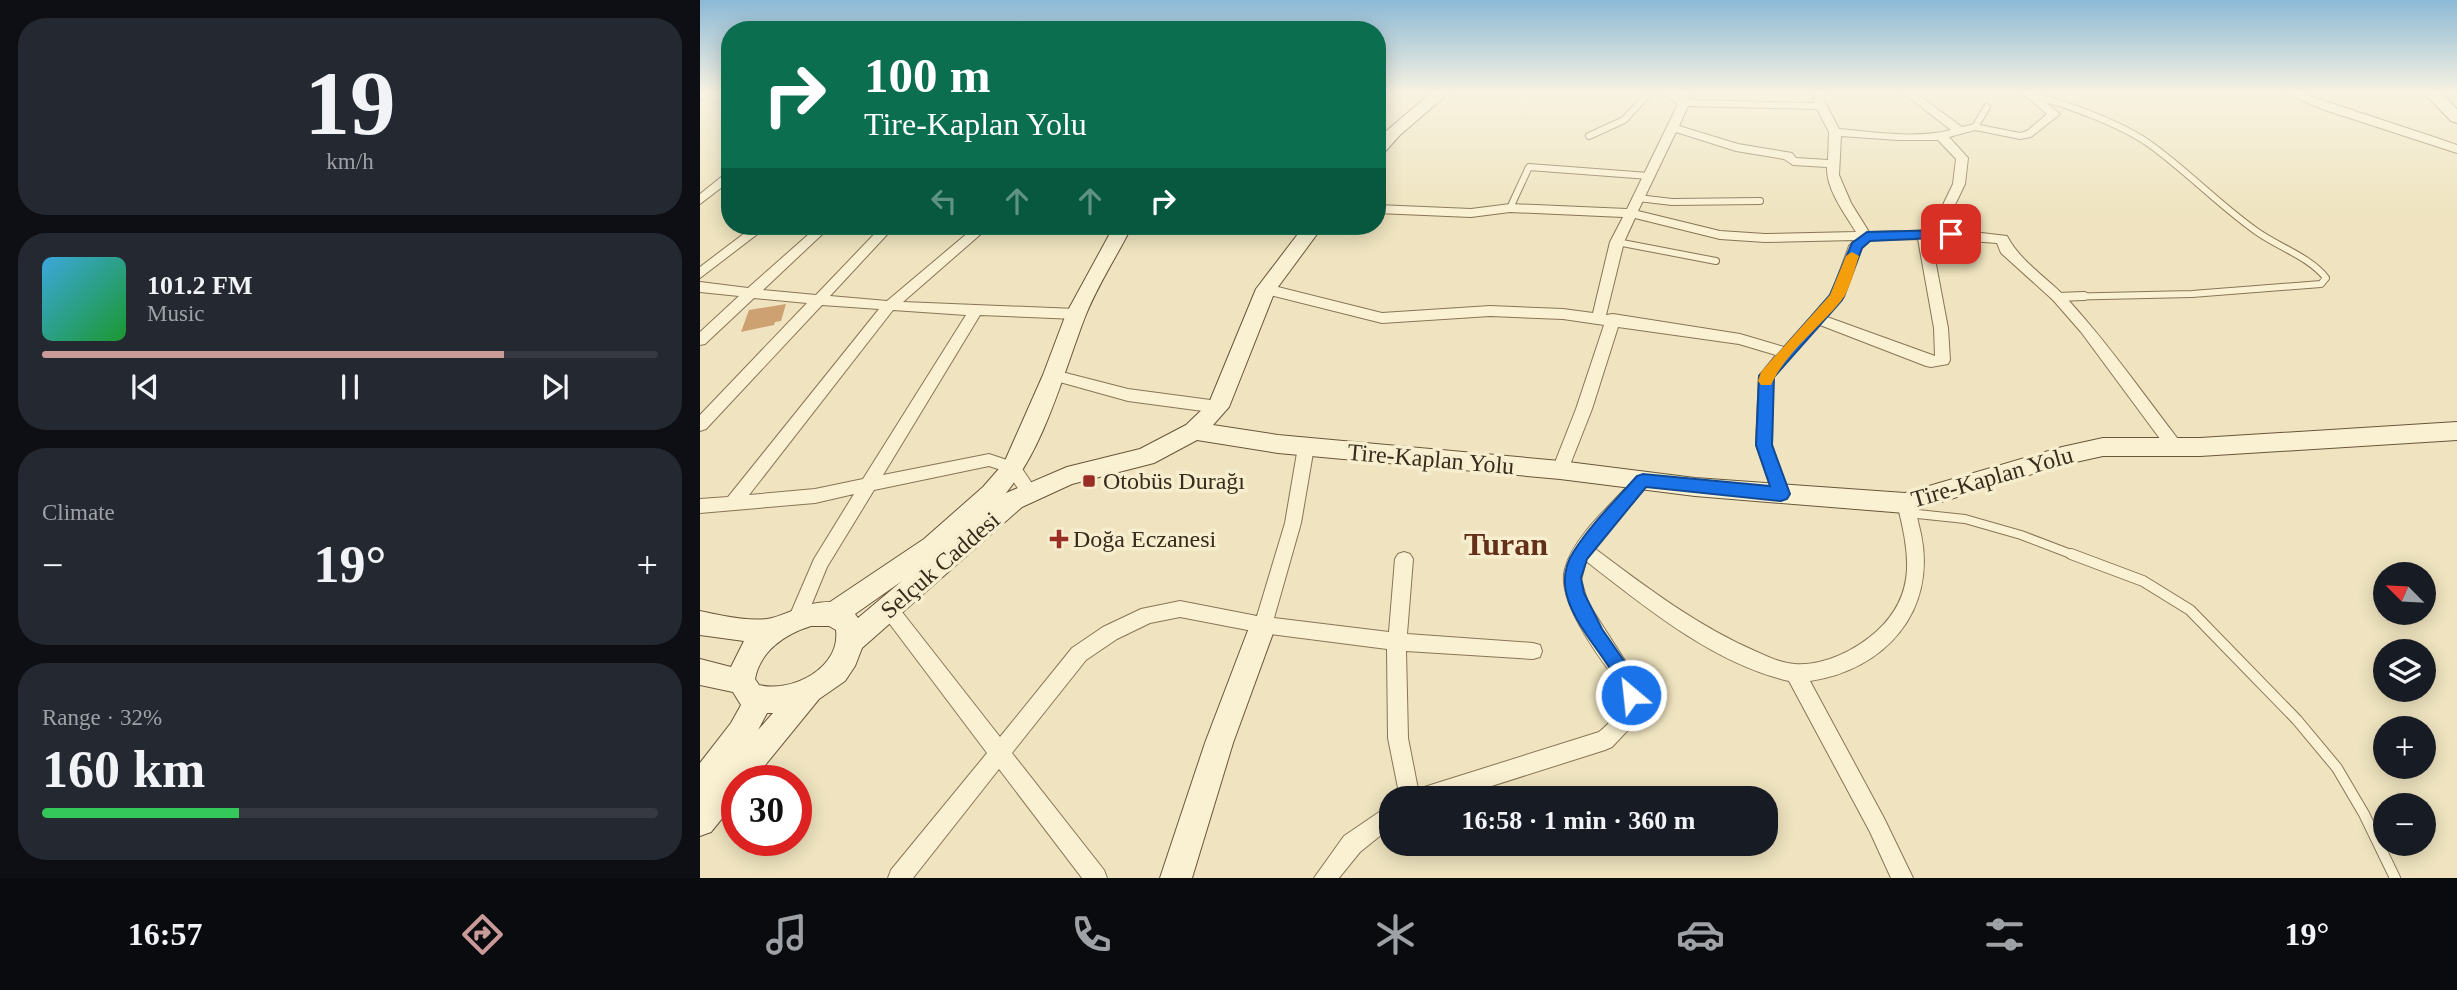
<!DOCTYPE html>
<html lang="en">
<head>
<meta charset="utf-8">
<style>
	:root { --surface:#171b24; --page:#242831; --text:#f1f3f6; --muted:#9ea1a6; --line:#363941; --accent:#c99a98 }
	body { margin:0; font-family:Georgia,serif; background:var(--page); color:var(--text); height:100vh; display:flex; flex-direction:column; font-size:26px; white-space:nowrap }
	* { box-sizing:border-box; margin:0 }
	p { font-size:23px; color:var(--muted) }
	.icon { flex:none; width:38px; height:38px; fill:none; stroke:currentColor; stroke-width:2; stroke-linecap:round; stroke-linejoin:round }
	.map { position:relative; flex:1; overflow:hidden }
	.sheet { display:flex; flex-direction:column; gap:18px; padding:18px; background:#0d0f14; width:700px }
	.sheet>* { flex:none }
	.hud { position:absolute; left:21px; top:21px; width:665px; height:214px; border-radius:28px; box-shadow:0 4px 18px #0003; background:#0b6e4f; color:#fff; overflow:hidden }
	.needle { width:46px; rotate:294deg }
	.controls { position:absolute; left:1673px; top:562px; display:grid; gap:14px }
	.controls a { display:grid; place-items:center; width:63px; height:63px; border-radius:50%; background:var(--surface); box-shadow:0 4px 18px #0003; font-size:35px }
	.speed { position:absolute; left:21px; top:765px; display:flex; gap:14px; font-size:35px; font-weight:700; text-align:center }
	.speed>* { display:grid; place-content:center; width:91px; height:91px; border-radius:50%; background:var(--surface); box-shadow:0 4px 18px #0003; line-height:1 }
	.speed .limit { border:10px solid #d22; background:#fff; color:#111 }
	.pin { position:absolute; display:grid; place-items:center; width:60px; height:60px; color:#fff; margin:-30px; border-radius:14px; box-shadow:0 4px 10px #0006 }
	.me { position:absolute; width:77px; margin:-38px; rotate:332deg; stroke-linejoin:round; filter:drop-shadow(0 0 5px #0008) }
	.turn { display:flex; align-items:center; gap:24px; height:147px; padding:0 28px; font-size:32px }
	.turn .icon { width:91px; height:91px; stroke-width:2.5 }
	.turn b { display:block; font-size:49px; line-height:60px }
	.lanes { display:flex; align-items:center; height:66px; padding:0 28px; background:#0003; justify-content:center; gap:35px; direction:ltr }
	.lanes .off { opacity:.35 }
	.big { font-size:52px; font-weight:800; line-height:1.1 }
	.sheet .widget { flex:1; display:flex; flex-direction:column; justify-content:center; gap:10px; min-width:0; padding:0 24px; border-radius:28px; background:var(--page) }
	.sheet .dial { align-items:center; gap:0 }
	.dial b { font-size:91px; line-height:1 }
	.song { display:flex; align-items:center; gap:21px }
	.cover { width:84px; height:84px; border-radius:10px; background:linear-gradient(135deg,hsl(200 70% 55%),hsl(130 70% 35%)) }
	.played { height:7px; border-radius:4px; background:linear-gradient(90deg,var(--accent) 75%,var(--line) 75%) }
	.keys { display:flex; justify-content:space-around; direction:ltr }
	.heat { display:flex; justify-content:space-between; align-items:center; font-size:38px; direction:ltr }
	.charge { height:10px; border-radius:5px; background:linear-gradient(90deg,#34c759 32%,var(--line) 0) }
	.trip { position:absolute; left:679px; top:786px; width:399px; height:70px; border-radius:28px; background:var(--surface); box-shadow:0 4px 18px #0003; font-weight:800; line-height:70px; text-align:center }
	.tab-bar { display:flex; height:112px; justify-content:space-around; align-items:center; background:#090b0e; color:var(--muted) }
	.tab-bar .icon { width:49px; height:49px }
	.tab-bar .active { color:var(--accent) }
	.tab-bar b { font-size:32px; color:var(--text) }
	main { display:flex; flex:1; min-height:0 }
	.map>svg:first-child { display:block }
	.building { fill:#cea173 }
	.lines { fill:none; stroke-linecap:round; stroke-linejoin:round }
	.lane-far2-casing { stroke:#887557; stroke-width:8 }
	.lane-far1-casing { stroke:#887557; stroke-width:10 }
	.lane-casing { stroke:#887557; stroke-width:12 }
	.street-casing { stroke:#887557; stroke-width:2 }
	.secondary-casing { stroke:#69563a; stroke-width:2 }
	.lane-far2 { stroke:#faf1d2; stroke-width:6 }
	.lane-far1 { stroke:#faf1d2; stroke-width:8 }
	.lane { stroke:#faf1d2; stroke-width:10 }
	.street { fill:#faf1d2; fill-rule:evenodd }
	.secondary { fill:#faf1d2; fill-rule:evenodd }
	.route { fill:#1a73e8; stroke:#114b97; stroke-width:2 }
	.slow { fill:#f59e0b }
	.poi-dot { fill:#982e25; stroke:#f6eecf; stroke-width:2.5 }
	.labels { text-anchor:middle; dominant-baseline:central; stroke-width:7; stroke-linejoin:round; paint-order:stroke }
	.street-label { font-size:24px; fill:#372b1c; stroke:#f6eecf }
	.poi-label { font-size:24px; fill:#372b1c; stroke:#f6eecf; text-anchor:start }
	.district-label { font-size:32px; font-weight:bold; fill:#64301a; stroke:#f6eecf }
</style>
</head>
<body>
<main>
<section class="sheet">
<div class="widget dial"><b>19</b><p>km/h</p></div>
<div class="widget">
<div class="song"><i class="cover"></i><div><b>101.2 FM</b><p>Music</p></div></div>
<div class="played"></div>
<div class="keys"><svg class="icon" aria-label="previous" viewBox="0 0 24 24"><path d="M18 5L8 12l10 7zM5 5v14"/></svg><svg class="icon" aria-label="pause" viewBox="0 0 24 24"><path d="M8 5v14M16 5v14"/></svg><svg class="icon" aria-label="next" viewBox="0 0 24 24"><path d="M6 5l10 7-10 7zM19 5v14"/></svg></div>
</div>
<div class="widget"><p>Climate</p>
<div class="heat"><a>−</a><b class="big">19°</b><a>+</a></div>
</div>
<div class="widget"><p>Range · 32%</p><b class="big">160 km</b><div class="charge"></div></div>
</section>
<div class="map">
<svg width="1757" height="878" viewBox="0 0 1757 878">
	<rect width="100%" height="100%" fill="#efe4bf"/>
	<path class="building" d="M86,304L81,321L75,322L74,325L41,332L49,310Z"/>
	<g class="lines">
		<g class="lane-far2-casing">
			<path id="lane-far2" d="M1330,96C1362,101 1422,125 1448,143C1486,170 1518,204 1556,231C1578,247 1610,257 1626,278L1621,284L1492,294L1358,297
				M1275,127L1287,107
				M889,136L924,120L950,92
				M938,198L972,202L1060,201
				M810,208L829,167L949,176
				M917,242L1016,261"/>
		</g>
		<g class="lane-far1-casing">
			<path id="lane-far1" d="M1358,297L1384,296
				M1208,513L1265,519L1321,535L1376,556"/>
		</g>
		<g class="lane-casing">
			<path id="lane" d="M1371,554L1443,581L1490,610L1597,720L1637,768L1664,814L1695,878"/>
		</g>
		<g class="street-casing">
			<path id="street" d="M15,92L0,101L2,92Z
				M959,92L977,95V92H988L989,100L1114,103L1115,92H1126L1124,100L1139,129C1175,132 1216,139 1251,130L1202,92H1214L1262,127L1275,124L1320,133L1327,131L1347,114L1321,92H1333L1360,114L1331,137L1320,139L1275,130L1249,137L1268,158L1265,184L1251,213L1256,230L1307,236C1321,263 1350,279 1370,302C1410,346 1444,395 1481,443L1483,447L1481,451H1469L1381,332L1353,300L1301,253L1297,243L1231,238L1248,328L1250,360L1248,364L1231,367L1226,366L1120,325L1073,377L1072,445L1089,494L1087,499H1075L1073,494L1056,445L1059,376L1076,355L1039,344L918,327L892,409L868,470L866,474H854L852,470L876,409L904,325L863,319L790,316L682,323L566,294L559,289L566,284L682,313L790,306L863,309L893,313L910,242L923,217L810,212L771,217L677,213V205L771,209L810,204L927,209L978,104ZM988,106L1117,109L1129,132L1128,160L1096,158L1092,153L1038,144L979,126ZM976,132L1036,151L1084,159L1093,165L1127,167C1126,189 1145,214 1156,232L1065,234L1020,231L938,211ZM1141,136L1198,140H1238L1256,159L1253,184L1239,213L1243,230L1169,232L1151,203L1139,175ZM935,218L1020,239L1065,242L1155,240L1149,246L1131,295L1084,347L1040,334L913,314L906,315L924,242ZM1218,239L1234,328L1235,356L1127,317L1144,297L1162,248L1171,240Z
				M1581,92H1597L1740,139L1757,145V153L1625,110Z
				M30,170V181L0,204V194Z
				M54,226H68L0,278V267Z
				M118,226H131L63,290L116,295L182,226H195L130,296L187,301L276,226H290L203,302L376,309L383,314L376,319L280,315L183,475L289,454L319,464L337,491L335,496H323L307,472L289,466L174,490L127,567L104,623L98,625L92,623L89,617L114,559L154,494L115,503L0,513V499L28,497L179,309L122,305L6,429L0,431V415L107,303L54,298L5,344L0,345V332L39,296L0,292V282L48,288ZM193,310L266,315L163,479L115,489L49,495Z
				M354,370L428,389L518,401L526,407L518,413L428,401L349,379L347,375Z
				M606,441L612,443L614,447L601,523L574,618L689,632L695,559L698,554L704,552L710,554L713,559L707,634L833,643L840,645L842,651L840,657L833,659L706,651L708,738L718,789L899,732C911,722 924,709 922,692C921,681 911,674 905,665C890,644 857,596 865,569C873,536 915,501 937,476H949L951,481L894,548C946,587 996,625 1055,651C1068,657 1081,663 1095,664C1124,666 1156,650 1177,631C1218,593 1209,552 1197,503L1199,498L1205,496L1211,498C1216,509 1218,522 1221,534C1237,611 1185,670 1110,681L1184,818L1213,878H1191L1170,832L1089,681C1014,664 945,607 886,561L881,580L888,603L940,684L941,700L929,729L912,747L905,750L754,798H700L688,738L687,649L563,633L480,617L450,623L417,639L386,660L312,753L404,870L407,878H382L299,769L213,878H188L191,870L287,753L183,615L180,609L183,603L189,601L195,603L300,737L372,648L403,627L441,609L480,601L557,616L585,523L598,447L600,443Z
				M691,804V827L660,852L639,878H614L644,836Z"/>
		</g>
		<g class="secondary-casing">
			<path id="secondary" d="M732,92H750L700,135L683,154L677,155V139Z
				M1723,92H1740L1757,109V123L1751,121Z
				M414,226H432C417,256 397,286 385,317C363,374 345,446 306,493L367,467L440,449L486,425L509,403L556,289L604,226H623L575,291L529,407L513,425L578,435L860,461L995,478L1205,493L1362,447L1403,438H1500L1757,422V440L1500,456H1403L1362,465L1205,513L995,496L860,479L578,453L497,440L454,463L372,484L322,507L162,648L155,666L145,681L119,699L53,780H37V800L11,832L0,836V763L31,723L41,705L33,692L0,685V659L31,667L44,641L0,635V611C19,615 53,623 72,618C94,612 104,602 130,602L224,539L283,487L304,463L343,375L366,314ZM202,581L158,618L155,614ZM111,626H129L136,630C141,668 92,693 59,685L55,679C60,651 85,634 111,626ZM67,713H73L58,730Z
				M563,613L572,617L576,625L533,743L492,878H460L505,743L550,625L554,617Z"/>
		</g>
		<use href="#lane-far2" class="lane-far2"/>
		<use href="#lane-far1" class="lane-far1"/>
		<use href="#lane" class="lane"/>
		<use href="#street" class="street"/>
		<use href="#secondary" class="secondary"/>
	</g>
	<linearGradient id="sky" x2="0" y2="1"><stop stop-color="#8cb9d6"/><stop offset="0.43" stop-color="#f8f3e2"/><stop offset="1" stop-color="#f8f3e2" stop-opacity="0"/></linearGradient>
	<rect width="1757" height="215" fill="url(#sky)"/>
	<path class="route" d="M1251,230L1255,232V237L1170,241L1162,248L1142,300L1074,377L1072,445L1090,494L1087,499L1081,501L946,487L887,559L881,578L884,593L902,629L940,684L941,695L938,701L931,704L924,701C922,696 922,690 920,686C902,646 842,599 874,551C891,524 916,500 937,476L943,474L1070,486L1056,445L1059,376L1130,295L1152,243L1167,232Z"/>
	<path class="slow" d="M1152,252L1159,256C1154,270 1150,290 1141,301C1118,329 1086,352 1071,385H1061L1058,381L1061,372L1130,295L1146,256Z"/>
	<g class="poi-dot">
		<rect x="382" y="474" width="14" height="14" rx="3.5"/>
		<path d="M355.5 528.5h7v7h7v7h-7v7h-7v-7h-7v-7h7z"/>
	</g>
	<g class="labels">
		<g class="street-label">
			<text transform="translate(731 459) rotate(5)">Tire-Kaplan Yolu</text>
			<text transform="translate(1292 477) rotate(-16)">Tire-Kaplan Yolu</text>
			<text transform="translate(240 565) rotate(-41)">Selçuk Caddesi</text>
		</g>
		<g class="poi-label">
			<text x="403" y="481">Otobüs Durağı</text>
			<text x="373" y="539">Doğa Eczanesi</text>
		</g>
		<g class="district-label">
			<text x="806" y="544">Turan</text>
		</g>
	</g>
</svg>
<div class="controls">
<a><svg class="needle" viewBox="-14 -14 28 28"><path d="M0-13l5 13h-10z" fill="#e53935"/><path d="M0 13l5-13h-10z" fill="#9ea1a6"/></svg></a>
<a><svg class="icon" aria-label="layers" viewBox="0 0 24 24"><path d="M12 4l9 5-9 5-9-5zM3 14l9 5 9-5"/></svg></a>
<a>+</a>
<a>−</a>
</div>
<div class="speed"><div class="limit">30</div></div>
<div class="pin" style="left:1251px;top:234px;background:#d93025"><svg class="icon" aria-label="arrive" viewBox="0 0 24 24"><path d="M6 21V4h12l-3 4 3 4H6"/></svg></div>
<svg class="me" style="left:931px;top:695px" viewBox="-20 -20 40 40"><circle r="17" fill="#1a73e8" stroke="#fff" stroke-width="3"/><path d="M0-11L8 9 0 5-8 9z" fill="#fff"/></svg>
<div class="trip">16:58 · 1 min · 360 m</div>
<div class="hud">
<div class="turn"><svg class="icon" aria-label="right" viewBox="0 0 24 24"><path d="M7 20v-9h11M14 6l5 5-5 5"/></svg><div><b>100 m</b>Tire-Kaplan Yolu</div></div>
<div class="lanes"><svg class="icon off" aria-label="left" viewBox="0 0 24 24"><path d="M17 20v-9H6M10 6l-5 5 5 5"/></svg><svg class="icon off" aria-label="ahead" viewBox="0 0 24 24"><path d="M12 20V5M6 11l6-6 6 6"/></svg><svg class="icon off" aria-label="ahead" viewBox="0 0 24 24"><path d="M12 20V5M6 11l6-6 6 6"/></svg><svg class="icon" aria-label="right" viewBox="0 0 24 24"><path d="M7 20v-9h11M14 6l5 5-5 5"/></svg></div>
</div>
</div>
</main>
<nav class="tab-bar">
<b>16:57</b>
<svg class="icon active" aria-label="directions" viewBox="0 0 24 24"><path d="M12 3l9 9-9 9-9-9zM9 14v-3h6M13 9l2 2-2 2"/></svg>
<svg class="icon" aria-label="music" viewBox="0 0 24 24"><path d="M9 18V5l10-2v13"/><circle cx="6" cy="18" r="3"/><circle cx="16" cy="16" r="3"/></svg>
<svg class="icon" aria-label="phone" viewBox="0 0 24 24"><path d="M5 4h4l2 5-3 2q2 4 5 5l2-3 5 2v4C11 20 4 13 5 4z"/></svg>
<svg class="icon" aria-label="climate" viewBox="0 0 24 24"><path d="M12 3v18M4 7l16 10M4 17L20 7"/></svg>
<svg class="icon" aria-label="car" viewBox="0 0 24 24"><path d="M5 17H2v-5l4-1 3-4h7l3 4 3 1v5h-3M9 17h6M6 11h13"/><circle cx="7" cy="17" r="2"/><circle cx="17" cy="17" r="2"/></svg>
<svg class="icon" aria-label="filters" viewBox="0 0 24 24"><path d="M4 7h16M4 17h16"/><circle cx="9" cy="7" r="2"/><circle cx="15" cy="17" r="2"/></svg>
<b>19°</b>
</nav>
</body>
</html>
